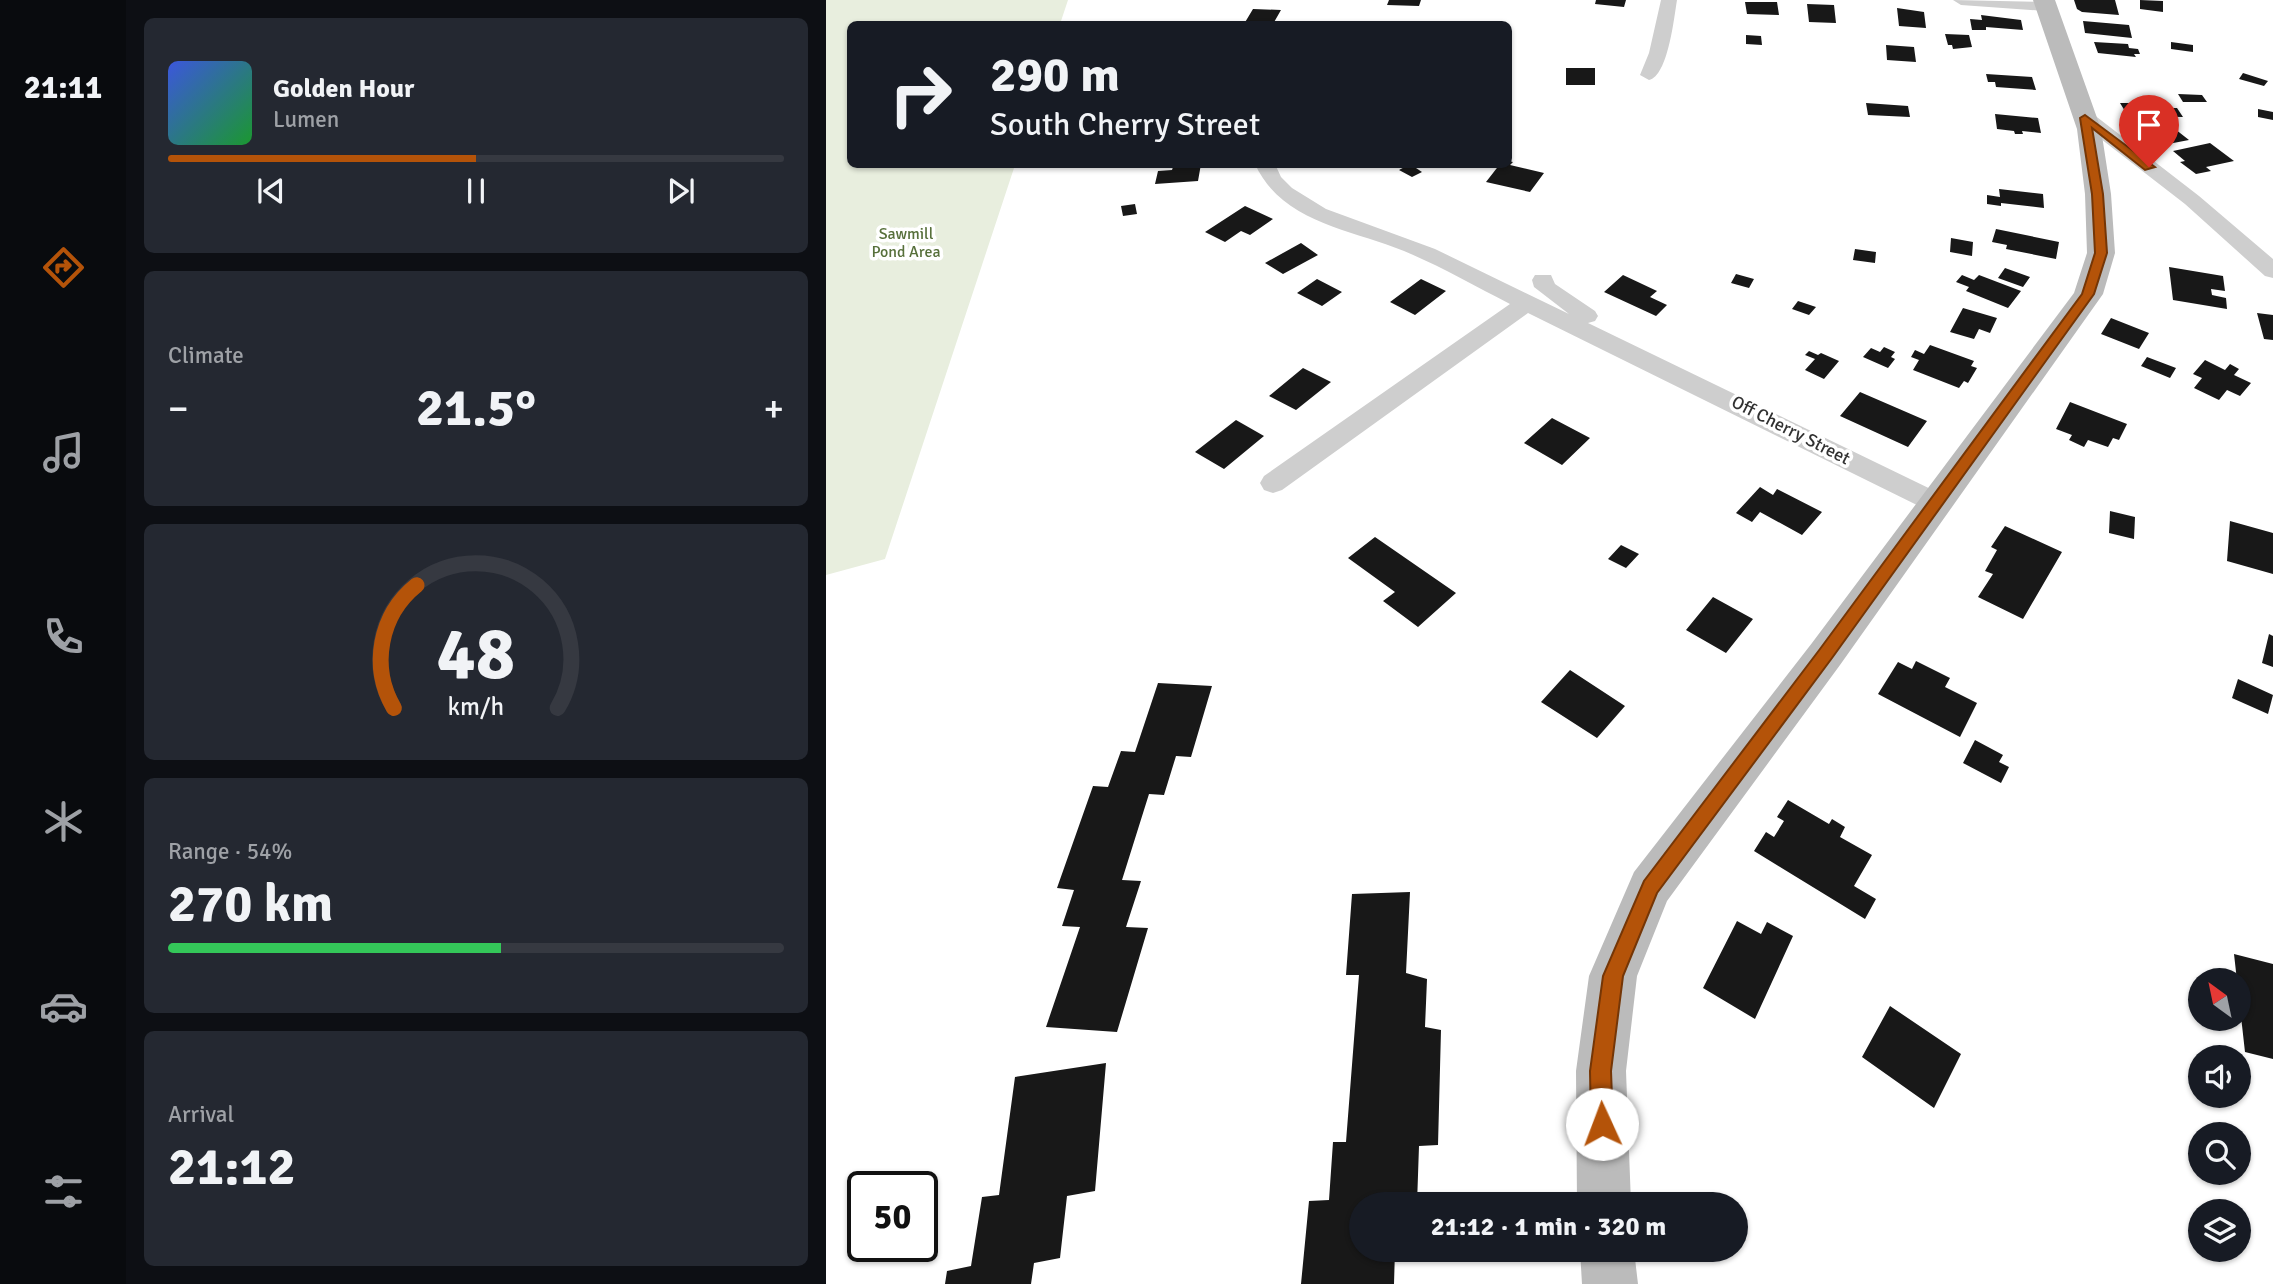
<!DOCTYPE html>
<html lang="en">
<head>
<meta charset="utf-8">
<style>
	:root { --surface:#171b24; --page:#242831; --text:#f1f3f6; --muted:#9ea1a6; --line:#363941; --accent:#b45309 }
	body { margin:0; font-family:Signika,sans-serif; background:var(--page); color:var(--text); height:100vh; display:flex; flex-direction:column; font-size:26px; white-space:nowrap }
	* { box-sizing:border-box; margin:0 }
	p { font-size:23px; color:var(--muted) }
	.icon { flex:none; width:38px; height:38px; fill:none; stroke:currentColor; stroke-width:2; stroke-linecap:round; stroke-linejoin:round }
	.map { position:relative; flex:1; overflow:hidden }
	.drawer { display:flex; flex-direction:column; gap:18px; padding:18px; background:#0d0f14; width:700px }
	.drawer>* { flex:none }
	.guide { position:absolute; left:21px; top:21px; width:665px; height:147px; border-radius:10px; box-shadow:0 2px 5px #0004; background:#171b24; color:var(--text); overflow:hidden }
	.needle { width:46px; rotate:327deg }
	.fabs { position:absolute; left:1362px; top:968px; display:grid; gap:14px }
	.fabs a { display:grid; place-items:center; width:63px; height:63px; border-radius:50%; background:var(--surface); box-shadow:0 2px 5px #0004; font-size:35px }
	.speed { position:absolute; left:21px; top:1171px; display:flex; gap:14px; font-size:35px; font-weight:700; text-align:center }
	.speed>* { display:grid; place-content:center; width:91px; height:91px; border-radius:50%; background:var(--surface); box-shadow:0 2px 5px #0004; line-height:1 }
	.speed .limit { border:4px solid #111; border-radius:10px; background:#fff; color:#111 }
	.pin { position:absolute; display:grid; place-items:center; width:60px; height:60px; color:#fff; margin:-72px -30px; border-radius:50% 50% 50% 0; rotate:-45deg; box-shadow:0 0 7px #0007 }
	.pin .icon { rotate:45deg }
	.me { position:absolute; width:77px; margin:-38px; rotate:358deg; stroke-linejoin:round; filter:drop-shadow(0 0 5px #0008) }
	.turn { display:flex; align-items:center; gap:24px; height:147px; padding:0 28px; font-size:32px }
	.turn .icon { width:91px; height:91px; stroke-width:2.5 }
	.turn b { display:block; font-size:49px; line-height:60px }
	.big { font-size:52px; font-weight:700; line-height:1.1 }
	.drawer .widget { flex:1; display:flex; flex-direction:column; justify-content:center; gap:10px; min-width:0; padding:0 24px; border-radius:10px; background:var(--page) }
	.drawer .dial { align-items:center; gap:0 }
	.dial svg { height:182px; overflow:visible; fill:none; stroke:var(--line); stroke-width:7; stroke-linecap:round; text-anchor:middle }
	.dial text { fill:var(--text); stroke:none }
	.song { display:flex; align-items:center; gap:21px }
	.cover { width:84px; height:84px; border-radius:10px; background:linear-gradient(135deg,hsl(230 70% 55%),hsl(130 70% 35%)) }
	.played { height:7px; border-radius:4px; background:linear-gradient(90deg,var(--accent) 50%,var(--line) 50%) }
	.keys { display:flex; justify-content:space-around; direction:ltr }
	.heat { display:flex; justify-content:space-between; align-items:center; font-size:38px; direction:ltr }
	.charge { height:10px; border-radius:5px; background:linear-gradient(90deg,#34c759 54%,var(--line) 0) }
	.trip { position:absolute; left:523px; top:1192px; width:399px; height:70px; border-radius:35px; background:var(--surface); box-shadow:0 2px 5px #0004; font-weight:700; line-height:70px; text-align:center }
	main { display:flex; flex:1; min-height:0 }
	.tab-bar { display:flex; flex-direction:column; width:126px; justify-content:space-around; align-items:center; background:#090b0e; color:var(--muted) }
	.tab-bar .icon { width:49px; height:49px }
	.tab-bar .active { color:var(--accent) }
	.tab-bar b { font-size:32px; color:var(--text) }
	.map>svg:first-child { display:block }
	.green { fill:#e8eede }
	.building { fill:#181818 }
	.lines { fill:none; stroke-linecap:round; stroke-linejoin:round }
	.street { fill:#cecece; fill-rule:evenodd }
	.secondary { fill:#bbb; fill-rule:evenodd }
	.route { fill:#b45309; stroke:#753606; stroke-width:2 }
	.labels { text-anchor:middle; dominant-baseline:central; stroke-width:7; stroke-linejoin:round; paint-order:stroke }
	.far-park-label { font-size:16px; fill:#57703b; stroke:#fff }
	.street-label { font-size:18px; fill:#313131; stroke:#fff }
</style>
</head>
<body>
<main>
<nav class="tab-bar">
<b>21:11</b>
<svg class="icon active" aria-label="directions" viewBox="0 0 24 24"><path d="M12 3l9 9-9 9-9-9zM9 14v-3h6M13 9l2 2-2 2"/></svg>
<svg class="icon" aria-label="music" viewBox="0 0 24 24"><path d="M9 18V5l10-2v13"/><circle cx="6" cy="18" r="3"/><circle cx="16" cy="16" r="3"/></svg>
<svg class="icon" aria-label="phone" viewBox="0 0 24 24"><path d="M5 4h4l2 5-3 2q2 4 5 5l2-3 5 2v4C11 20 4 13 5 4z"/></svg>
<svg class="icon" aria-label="climate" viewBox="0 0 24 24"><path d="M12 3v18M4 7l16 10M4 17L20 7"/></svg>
<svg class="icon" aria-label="car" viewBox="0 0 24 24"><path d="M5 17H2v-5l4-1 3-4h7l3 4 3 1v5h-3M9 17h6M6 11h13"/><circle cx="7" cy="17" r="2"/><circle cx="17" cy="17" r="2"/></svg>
<svg class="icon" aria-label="filters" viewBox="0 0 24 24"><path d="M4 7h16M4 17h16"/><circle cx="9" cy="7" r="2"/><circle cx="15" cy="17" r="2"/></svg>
</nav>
<section class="drawer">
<div class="widget">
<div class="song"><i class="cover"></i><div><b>Golden Hour</b><p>Lumen</p></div></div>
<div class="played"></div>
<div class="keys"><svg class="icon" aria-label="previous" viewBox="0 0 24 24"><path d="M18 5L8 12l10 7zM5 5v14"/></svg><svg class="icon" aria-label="pause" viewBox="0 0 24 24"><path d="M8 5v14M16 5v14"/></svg><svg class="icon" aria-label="next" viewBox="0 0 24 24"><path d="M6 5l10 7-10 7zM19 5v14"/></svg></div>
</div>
<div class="widget"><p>Climate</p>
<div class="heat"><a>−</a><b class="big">21.5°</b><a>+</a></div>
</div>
<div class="widget dial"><svg viewBox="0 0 100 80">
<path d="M14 69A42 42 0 1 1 86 69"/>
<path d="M14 69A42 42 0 0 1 24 15" stroke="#b45309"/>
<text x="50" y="56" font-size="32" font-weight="700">48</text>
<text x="50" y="72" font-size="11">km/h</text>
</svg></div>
<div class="widget"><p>Range · 54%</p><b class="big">270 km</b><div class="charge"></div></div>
<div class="widget"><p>Arrival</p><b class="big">21:12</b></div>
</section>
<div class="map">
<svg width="1447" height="1284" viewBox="0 0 1447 1284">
	<rect width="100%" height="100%" fill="#fff"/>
	<path class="green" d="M0,0H242L234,24H24V164L189,165L59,559L0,575Z"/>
	<path class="building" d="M563,0H595L593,6L561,5Z
		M770,0H800L798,7L769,4Z
		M1248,0H1289L1293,15L1256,12L1251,9Z
		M1314,0L1337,1V12L1314,9Z
		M919,2H951L953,15L921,14Z
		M981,4L1008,5L1010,23L983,22Z
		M1071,8L1098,12L1100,28L1073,26Z
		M427,9L455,10L447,24H418Z
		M1155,15L1195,20L1197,30L1160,27V30H1146L1144,19L1156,20Z
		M1257,21L1303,25L1306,38L1259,33Z
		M1119,34L1143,35L1146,47L1127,49L1126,45H1122Z
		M920,35L935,36L936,45L920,44Z
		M1268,42L1302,44L1303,48L1312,49L1314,54H1308L1310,57L1272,53Z
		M1345,42L1367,45V52L1345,49Z
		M1060,45L1088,47L1090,62L1061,60Z
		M740,68H769V85H740Z
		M1417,73L1442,81L1438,86L1413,79Z
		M1160,74L1206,77L1210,90L1170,87L1169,82H1162Z
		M1352,94L1376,95L1381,102H1357Z
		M1040,103L1082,106L1084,117L1042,115Z
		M1294,103H1338L1341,108H1351L1357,117L1302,116Z
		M1432,109L1447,112V120L1432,117Z
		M1169,114L1212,118L1215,133L1196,131L1197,134H1189L1188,131L1171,129Z
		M1340,122L1363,140L1342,144L1319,127Z
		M1384,143L1408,161L1380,167L1385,171L1370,174L1354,162L1359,161L1347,151Z
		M682,161L687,162L684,165L718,173L704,192L660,182L674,164H682Z
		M348,164H375L372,181L329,184L332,171L346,170Z
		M584,164L596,172L586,177L573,170Z
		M1173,189L1217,194L1218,208L1175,203V206L1161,204V195L1174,197Z
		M309,204L311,214L297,216L295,206Z
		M419,206L447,219L424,235L415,231L399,242L379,232Z
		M1170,229L1233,242L1230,259L1180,249L1181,245L1166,242Z
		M1125,238L1147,242L1146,256L1124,252Z
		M475,243L492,255L457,274L439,263Z
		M1029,249L1050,252L1049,263L1027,260Z
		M1343,267L1397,276L1399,291L1385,289L1386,295L1400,298L1401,309L1347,300Z
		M1179,268L1204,277L1197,287L1172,278Z
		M910,274L928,279L923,288L905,283Z
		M797,275L831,291L824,297L841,305L830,316L778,292Z
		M1136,275L1148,280L1153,275L1195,291L1182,308L1140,291L1143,287L1130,282Z
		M491,279L516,292L496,306L471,293Z
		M595,279L620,291L589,315L564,302Z
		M972,301L990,307L983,315L966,309Z
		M1137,308L1171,318L1164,333L1153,329L1148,339L1124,332Z
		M1431,313L1447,315V340L1438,339Z
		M1285,318L1323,333L1313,349L1275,334Z
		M1104,345L1148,361L1145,366L1151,368L1142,383L1138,381L1133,388L1087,370L1093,360L1085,357L1089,350L1098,354Z
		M1058,347L1069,352L1065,357L1069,359L1062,368L1037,357L1045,348L1054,352Z
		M983,351L992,355L995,353L1013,361L998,379L979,370L989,359L979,355Z
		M1321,357L1350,368L1344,378L1315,366Z
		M1379,360L1399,370L1404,364L1413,369L1408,375L1425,383L1414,396L1401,390L1393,400L1368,388L1376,378L1367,374Z
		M477,368L505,382L470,410L443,396Z
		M1034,392L1101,421L1082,447L1014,416Z
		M1244,402L1301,424L1293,440L1287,438L1282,447L1262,440L1258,447L1243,440L1246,435L1230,429Z
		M726,418L764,438L736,465L698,443Z
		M410,420L438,436L398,469L369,452Z
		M934,487L947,495L951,489L996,512L976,535L934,512L926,522L910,513Z
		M1284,511L1309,517L1308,539L1283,533Z
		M1404,521L1447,533V574L1401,561Z
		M1179,526L1236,552L1197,619L1152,597L1167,574L1159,571L1171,550L1165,547Z
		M549,537L630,593L592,627L557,601L569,592L522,558Z
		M795,545L813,554L800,568L782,559Z
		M887,597L927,619L900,653L860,630Z
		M1443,634L1447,636V667L1436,663Z
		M1090,661L1124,678L1119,687L1151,703L1134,737L1052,694L1072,662L1086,669Z
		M744,670L799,706L771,738L715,702Z
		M1412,679L1447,695L1442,714L1406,698Z
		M332,683L386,686L365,757L350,756L338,795L323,794L296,880L315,881L300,927L322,928L291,1032L220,1027L254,927L236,926L248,890L231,888L267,786L282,787L295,751L309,752Z
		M1149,740L1177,755L1173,762L1183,767L1175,783L1137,763Z
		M962,800L1003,824L1006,819L1019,827L1014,837L1046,855L1028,886L1050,899L1039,919L928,851L940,832L948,837L958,821L951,817Z
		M584,892L580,973L601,979L599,1027L615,1030L612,1145L593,1146L591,1204H536V1250H569L568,1284H475L483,1201L503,1200L507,1142H520L533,975H520L526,894Z
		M911,921L935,934L941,922L967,936L929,1019L877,988Z
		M1408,954L1447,964V1059L1419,1052Z
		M1064,1006L1135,1054L1108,1108L1036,1057Z
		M280,1063L269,1191L241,1196L234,1258L208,1263L205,1284H119L121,1271L145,1266L156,1197L173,1195L189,1077Z"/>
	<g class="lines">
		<path class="street" d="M835,0H851C848,18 842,76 823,80L814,75L823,53Z
			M1127,0L1226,2L1228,6L1220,11L1135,5Z
			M1260,112L1267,114L1373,196L1447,259V278L1439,276L1359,204L1253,122L1251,118L1253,114Z
			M429,164H449L455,177L466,188L500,209L609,249L743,314L708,287L706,280L709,275H725L729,284L769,311L772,316L769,321L762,323L1117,495L1121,502L1117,509L1108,512L1099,509L702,313L456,490L447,493L438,490L434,483L438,476L684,304C649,286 614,266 578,251C525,229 456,223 429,164Z"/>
		<path class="secondary" d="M1207,0H1229L1275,129L1285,194L1289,253L1277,294L1014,665L841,901L811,976L800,1071L805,1204H751L750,1071L763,976L808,872L986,643L1248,293L1261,253L1259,194L1251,129Z
			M754,1250H808L812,1284H756Z"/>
	</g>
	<path class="route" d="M1259,115L1329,167L1319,170L1266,128L1277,194L1281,253L1268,294L1006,658L831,893L797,976L785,1071L787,1124L784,1132L776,1135L769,1132L765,1124L764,1071L777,976L818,881L994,649L1256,294L1269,253L1266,194L1254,118Z"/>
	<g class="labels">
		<g class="far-park-label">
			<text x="80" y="234">Sawmill<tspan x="80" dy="18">Pond Area</tspan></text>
		</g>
		<g class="street-label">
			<text transform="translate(965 430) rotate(27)">Off Cherry Street</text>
		</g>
	</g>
</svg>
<div class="fabs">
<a><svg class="needle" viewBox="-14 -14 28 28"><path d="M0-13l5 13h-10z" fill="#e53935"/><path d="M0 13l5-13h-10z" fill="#9ea1a6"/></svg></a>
<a><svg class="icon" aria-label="sound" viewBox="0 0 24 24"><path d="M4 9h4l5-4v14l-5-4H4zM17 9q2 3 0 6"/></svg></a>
<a><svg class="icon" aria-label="search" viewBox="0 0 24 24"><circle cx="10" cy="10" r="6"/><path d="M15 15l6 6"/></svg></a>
<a><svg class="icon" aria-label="layers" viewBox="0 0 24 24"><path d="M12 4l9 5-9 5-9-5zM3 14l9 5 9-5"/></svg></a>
</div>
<div class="speed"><div class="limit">50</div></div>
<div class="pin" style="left:1323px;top:167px;background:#d93025"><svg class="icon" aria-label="arrive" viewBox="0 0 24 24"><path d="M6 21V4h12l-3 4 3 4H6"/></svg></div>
<svg class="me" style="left:776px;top:1124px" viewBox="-20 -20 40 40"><circle r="19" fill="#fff"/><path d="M0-13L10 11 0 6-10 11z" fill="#b45309"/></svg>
<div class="trip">21:12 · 1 min · 320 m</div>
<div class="guide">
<div class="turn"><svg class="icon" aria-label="right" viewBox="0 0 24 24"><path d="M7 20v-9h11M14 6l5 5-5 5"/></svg><div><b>290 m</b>South Cherry Street</div></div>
</div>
</div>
</main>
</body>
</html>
